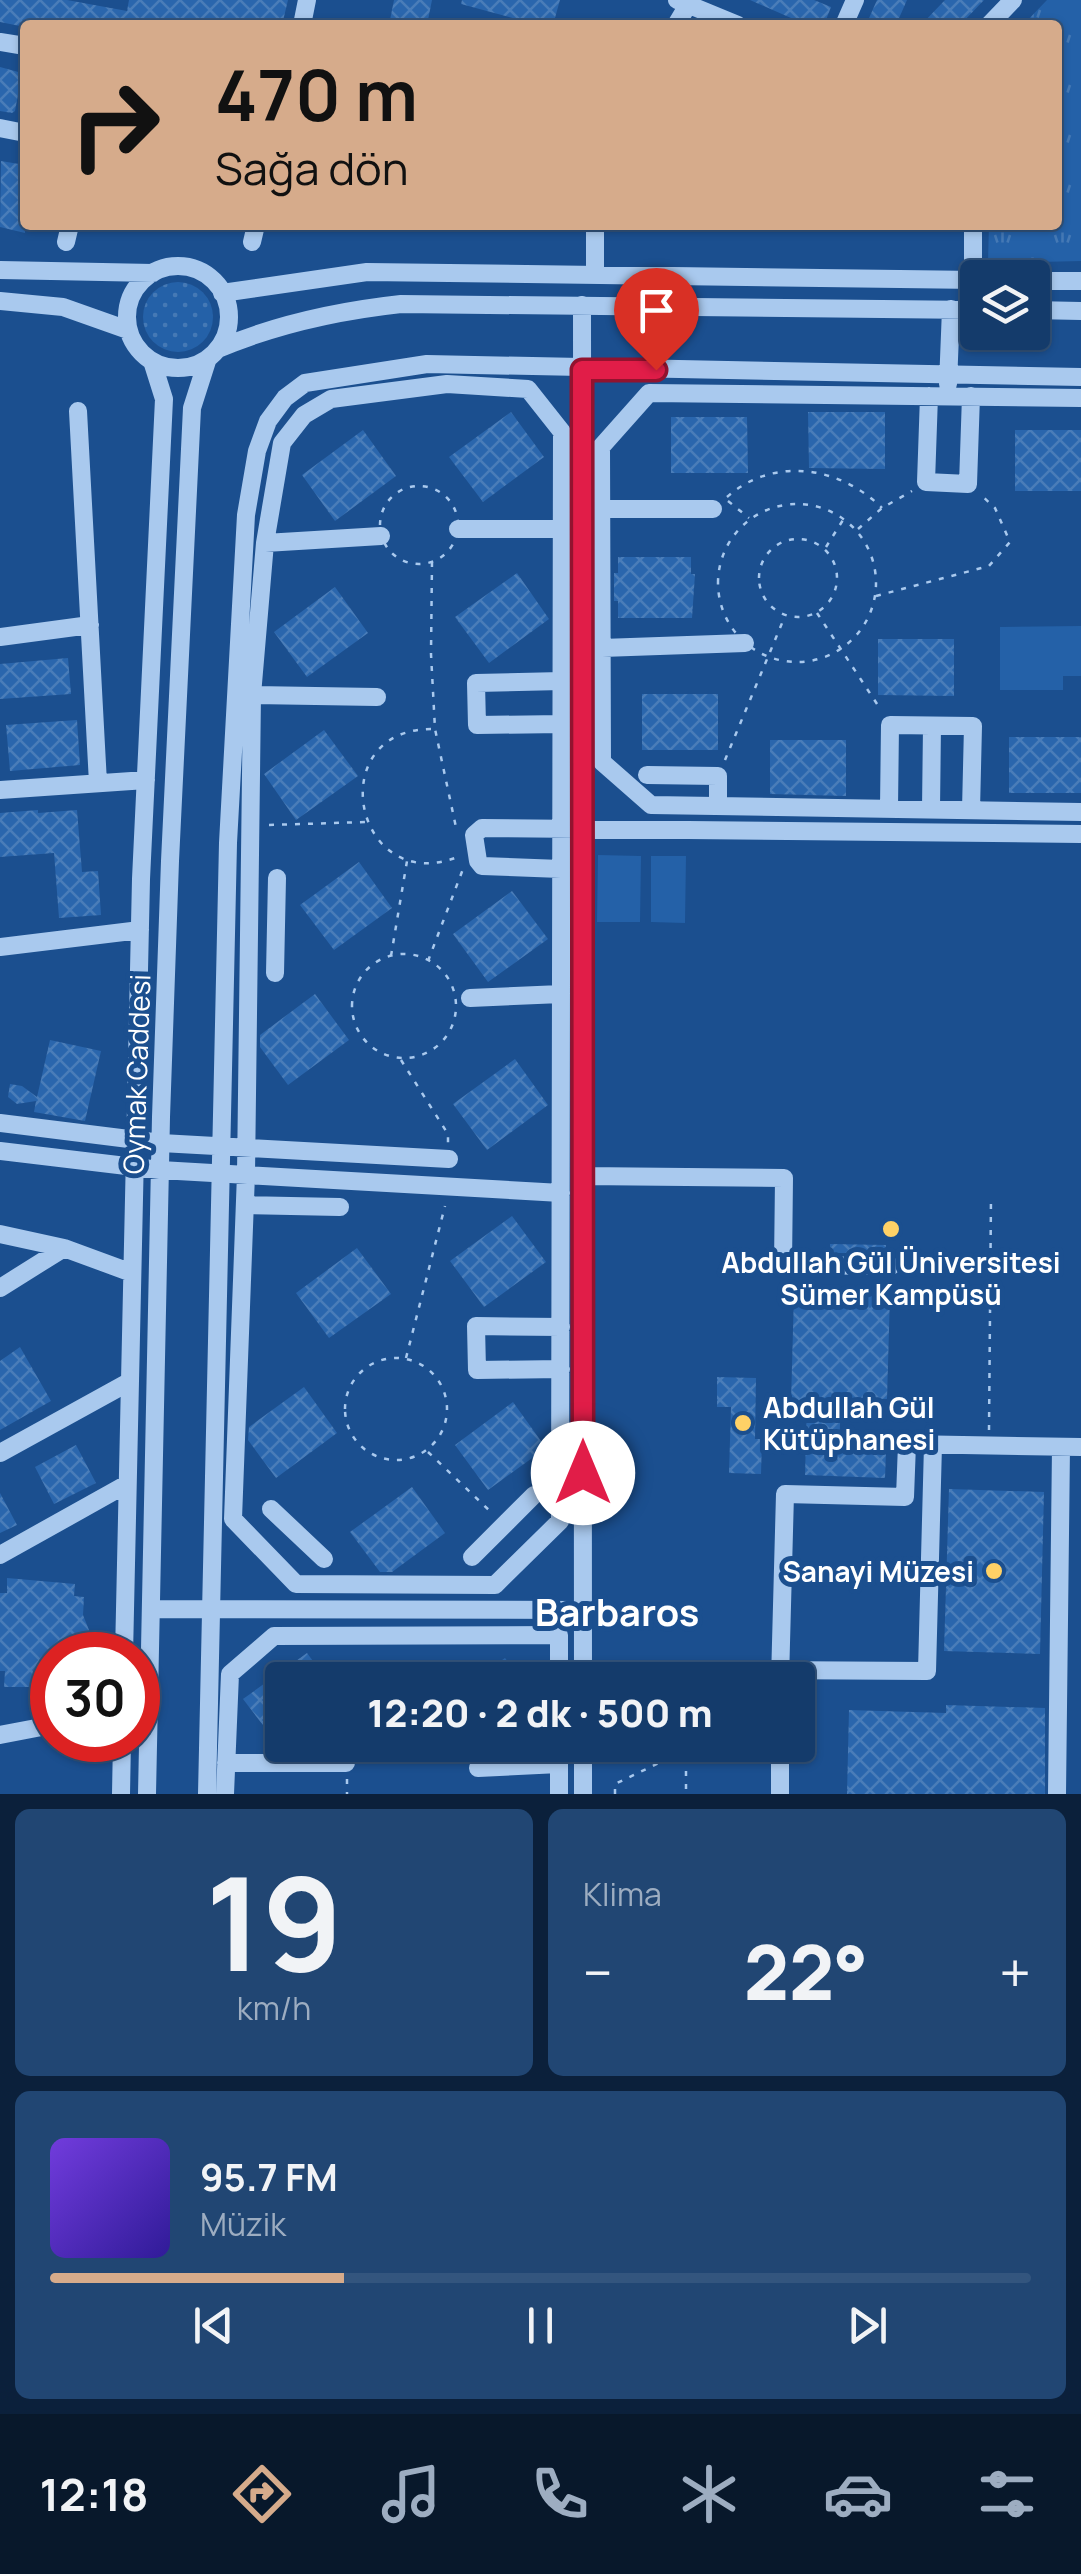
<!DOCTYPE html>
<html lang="tr">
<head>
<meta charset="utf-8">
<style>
	:root { --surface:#143b6b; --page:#214673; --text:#f1f3f6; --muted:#9dadc1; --line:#33557e; --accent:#d6ab8b }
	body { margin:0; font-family:Manrope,sans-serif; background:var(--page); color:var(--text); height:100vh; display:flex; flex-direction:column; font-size:38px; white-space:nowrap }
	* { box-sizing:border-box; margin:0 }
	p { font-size:32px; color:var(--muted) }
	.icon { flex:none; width:55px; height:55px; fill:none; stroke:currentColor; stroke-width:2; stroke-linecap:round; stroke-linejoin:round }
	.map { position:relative; height:1794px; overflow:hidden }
	.sheet { display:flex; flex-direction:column; gap:15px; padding:15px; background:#0b203b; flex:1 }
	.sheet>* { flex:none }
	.banner { position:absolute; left:20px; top:20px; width:1042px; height:210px; border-radius:10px; box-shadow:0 2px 8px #0004,0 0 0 2px var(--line); background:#d6ab8b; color:#111; overflow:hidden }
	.controls { position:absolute; left:960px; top:260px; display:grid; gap:20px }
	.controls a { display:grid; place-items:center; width:90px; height:90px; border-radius:10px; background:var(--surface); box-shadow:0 2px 8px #0004,0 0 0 2px var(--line); font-size:50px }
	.speed { position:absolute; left:30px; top:1632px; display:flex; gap:20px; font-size:50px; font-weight:700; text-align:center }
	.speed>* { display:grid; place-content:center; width:130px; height:130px; border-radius:50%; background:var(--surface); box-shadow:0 2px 8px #0004,0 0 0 2px var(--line); line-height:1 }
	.speed .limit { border:15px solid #d22; background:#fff; color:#111 }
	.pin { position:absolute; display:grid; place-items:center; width:85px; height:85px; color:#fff; margin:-102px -42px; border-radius:50% 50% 50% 0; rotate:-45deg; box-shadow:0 0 10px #0007 }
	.pin .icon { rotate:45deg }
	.me { position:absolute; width:110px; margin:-55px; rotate:0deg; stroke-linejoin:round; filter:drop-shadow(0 0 8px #0008) }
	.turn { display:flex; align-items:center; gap:35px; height:210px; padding:0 30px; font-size:45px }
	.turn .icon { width:130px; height:130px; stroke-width:2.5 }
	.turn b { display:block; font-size:70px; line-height:85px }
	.big { font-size:75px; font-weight:800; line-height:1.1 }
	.sheet .card { flex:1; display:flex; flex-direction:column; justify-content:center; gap:15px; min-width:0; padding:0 35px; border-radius:15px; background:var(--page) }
	.sheet .dial { align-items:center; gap:0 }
	.dial b { font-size:130px; line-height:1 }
	.song { display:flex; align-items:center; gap:30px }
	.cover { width:120px; height:120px; border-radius:15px; background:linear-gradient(135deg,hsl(260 70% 55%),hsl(250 70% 35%)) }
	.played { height:10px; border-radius:5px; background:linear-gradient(90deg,var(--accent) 30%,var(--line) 30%) }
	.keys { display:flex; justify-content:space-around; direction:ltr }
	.heat { display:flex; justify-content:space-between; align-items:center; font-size:55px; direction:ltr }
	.sheet .tiles { flex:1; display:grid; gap:15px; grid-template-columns:1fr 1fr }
	.card:last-child { grid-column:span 2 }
	.trip { position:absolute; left:265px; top:1662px; width:550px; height:100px; border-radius:10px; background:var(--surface); box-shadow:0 2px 8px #0004,0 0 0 2px var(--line); font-weight:800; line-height:100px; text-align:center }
	.tabs { display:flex; height:160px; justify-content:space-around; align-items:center; background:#08182b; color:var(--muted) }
	.tabs .icon { width:70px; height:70px }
	.tabs .active { color:var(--accent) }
	.tabs b { font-size:45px; color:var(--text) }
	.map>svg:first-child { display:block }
	.grass { fill:url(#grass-dots) }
	.park { fill:url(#park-tufts) }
	.pitch { fill:#2461a8 }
	.building { fill:url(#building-cross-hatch) }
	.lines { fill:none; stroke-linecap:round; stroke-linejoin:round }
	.path { stroke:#a9c9ee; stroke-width:2.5; stroke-dasharray:5 8; stroke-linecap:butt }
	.minor { stroke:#a9c9ee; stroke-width:18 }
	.route-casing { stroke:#92132f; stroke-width:25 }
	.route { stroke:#e11d48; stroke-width:18 }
	.poi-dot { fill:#ffd166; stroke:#1b4f8f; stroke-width:4 }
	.labels { text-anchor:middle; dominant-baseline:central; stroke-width:10; stroke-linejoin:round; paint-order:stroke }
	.street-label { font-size:28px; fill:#fff; stroke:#1b4f8f }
	.poi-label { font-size:28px; font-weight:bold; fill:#fff; stroke:#1b4f8f }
	.district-label { font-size:38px; font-weight:bold; fill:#fff; stroke:#1b4f8f }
</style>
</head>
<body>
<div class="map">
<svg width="1081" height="1794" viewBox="0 0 1081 1794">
	<defs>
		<pattern id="grass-dots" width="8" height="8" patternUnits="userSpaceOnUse" patternTransform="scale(2.5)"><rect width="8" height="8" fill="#2461a8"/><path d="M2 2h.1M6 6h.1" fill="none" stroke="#4579b5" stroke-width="1.8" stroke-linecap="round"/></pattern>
		<pattern id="park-tufts" width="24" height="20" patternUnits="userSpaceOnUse" patternTransform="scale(2.5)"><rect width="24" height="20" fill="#2461a8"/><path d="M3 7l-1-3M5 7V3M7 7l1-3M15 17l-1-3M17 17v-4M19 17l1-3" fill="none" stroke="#4579b5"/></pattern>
		<pattern id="building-cross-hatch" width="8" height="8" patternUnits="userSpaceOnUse" patternTransform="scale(2.5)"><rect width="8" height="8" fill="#2a66ad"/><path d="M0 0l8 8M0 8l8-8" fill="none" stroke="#4a7db9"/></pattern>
	</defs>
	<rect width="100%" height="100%" fill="#1b4f8f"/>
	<path class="grass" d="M143 317a35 35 0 1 1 70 0a35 35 0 1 1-70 0Z"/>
	<path class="park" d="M1047,0H1081V261L988,263L989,225H1058V25H1023Z"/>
	<path class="pitch" d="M1081,626V676H1063V690H1000V627Z
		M598,855L641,856L640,922H597Z
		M651,856H686L685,923L651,922Z"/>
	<path class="building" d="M0,0H67L127,11L129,0H288L282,25L251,19L250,25L25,27L0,22Z
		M394,0H432L427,25H389Z
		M462,0H560L553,25H538L461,4Z
		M750,0H814L831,7L824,25H807Z
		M877,0H907L896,25H866Z
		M945,0H984L960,25H921Z
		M0,67L22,73L15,111L12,113L0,111Z
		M1,161L25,165V233L0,227Z
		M511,412L544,457L483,502L449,457Z
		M808,412H885V469L809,468Z
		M671,417H747L748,473H671Z
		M363,430L396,476L335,521L302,475Z
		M1015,430H1081V491H1015Z
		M618,557H691V574H695L692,618H618V601H614V573H618Z
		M517,573L549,619L489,663L455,617Z
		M335,587L368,633L307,677L274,632Z
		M878,639H954V696L878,695Z
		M68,658L71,694L0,699V664Z
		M642,694H718V750H642Z
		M77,720L80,765L10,771L6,725Z
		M324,730L358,776L296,820L264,774Z
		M1009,737H1081V793H1009Z
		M770,740H846V796L770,794Z
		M38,810V813L77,810L82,872L98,871L101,915L59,918L54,853L0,857V813Z
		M359,862L392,908L334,950L300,905Z
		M512,891L548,939L488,982L453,934Z
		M315,994L349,1040L288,1085L260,1047V1035Z
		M50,1040L101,1051L85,1121L34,1112L36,1101L17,1104L8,1097L10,1084L22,1086L37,1097Z
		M515,1059L548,1105L487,1150L453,1104Z
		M512,1216L546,1262L484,1307L450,1261Z
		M830,1244L886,1245L885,1253H830Z
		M357,1248L391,1294L329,1338L296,1293Z
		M794,1293L890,1296L887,1399L841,1398L839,1451L886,1452L885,1478L805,1475L807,1402H791Z
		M20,1347L51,1401L0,1430V1361Z
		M717,1377L756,1378L755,1439H762L761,1474L729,1473L731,1407H717Z
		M304,1387L337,1433L276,1478L248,1440L249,1427Z
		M513,1402L546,1448L488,1490L455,1445Z
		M76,1445L96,1483L54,1504L35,1467Z
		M412,1487L445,1533L392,1572H380L350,1532Z
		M949,1489L1044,1492L1040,1654L944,1651Z
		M0,1493L17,1525L0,1533Z
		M7,1578L75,1584L74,1596L84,1597L83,1615L89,1630L87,1647L82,1655H52V1684L34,1683V1687H4L5,1671H0V1593H7Z
		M307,1653L327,1680H282V1750L243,1699Z
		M505,1658L522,1680H475Z
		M946,1705L1045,1708V1794H847L849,1710L946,1713Z"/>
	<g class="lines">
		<path class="path" d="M380 525a39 39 0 1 1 78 0a39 39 0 1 1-78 0Z
			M727,497C773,456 840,466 882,508
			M728,501L749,518
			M718 583a79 79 0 1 1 158 0a79 79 0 1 1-158 0Z
			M858,529L882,508L912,491
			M759 578a39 39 0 1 1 78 0a39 39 0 1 1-78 0Z
			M826,547L843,520
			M432,562L431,654L435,729L457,832
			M876,596L989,566L1010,542L995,508L981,495
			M817,613L881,710
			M431,729C320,730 355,900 460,856
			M725,760L785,616
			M269,825L366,822
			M352 1006a52 52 0 1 1 104 0a52 52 0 1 1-104 0Z
			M391,956L407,861
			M428,961L463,869
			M401,1060L448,1134V1143
			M345 1409a51 51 0 1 1 102 0a51 51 0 1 1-102 0Z
			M406,1358L445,1206
			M989,1430L991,1197
			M428,1452L491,1512
			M686,1745V1794
			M347,1779V1794
			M615,1794V1784L686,1750"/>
		<path class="minor" d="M677,0L738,25
			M302,25L307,0
			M676,25L691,0
			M844,25L855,0
			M989,25L1013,0
			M0,42L25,46
			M0,128L25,133
			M973,225V280
			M66,242L70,225
			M252,242L256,225
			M127 317a51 51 0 1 1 102 0a51 51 0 1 1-102 0Z
			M0,270L153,273
			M595,274V225
			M1032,281H1081
			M222,293L367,272L978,280
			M0,301L63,307L128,330
			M582,305L583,1680
			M1032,310L1081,311
			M218,349C277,324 337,311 401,304L978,310
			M447,384L528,389L562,432L560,1521L495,1585L296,1584L233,1519L246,1174L252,695L265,543L282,443L304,415L331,399Z
			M948,384L951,309
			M929,396L926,482L968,484L971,396
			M1081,398L649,393L601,447L602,762L651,805L1081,812
			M78,411L98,783
			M601,509H713
			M458,529H562
			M265,543L381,536
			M0,637L90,625
			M602,648L745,643
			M562,681L476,683L477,725L562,724
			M252,695L377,697
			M647,775L718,776V806
			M0,790L146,780
			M889,808L890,725L973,726L971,810
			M931,809L932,726
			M561,869L482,866L478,861L474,835L482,828L1081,834
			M0,947L140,930
			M275,973L277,878
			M470,998L561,994
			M0,1123L161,1143L449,1159
			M0,1151L160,1170L561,1193
			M583,1176L784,1178L783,1265L891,1266
			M245,1205L340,1207
			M0,1234L64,1248L132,1273
			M0,1288L64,1248
			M561,1369L477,1370L476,1326L561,1327
			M0,1453L129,1382
			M271,1509L324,1559
			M0,1555L127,1484
			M472,1557L534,1495
			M152,1609L583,1610
			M124,1655L141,879L164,399L152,361
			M583,1669L927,1671L933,1445
			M780,1680L785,1494L905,1497L907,1444L1081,1447
			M0,1735L52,1725
			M559,1745V1794
			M583,1745V1794
			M226,1763H346
			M478,1768L559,1764
			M121,1794L122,1740
			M147,1794L161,1117L170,861L192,408L208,358
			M207,1794L228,843L246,515L257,451L268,421L285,398L305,383L427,364L1081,377
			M225,1794L230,1674L274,1636L559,1635V1680
			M780,1794V1745
			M1057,1794L1061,1447"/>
	</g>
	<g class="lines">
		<g class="route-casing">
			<path id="route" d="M583,1473L582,370H656"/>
		</g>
		<use href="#route" class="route"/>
	</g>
	<g class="poi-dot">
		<circle cx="891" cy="1229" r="10"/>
		<circle cx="743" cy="1423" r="10"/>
		<circle cx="994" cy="1571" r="10"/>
	</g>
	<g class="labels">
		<g class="street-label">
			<text transform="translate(136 1074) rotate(-88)">Oymak Caddesi</text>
		</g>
		<g class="poi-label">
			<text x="891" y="1262">Abdullah Gül Üniversitesi<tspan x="891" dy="32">Sümer Kampüsü</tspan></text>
			<text x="763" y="1407" text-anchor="start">Abdullah Gül<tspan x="763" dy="32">Kütüphanesi</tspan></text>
			<text x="974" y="1571" text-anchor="end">Sanayi Müzesi</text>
		</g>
		<g class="district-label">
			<text x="617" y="1611">Barbaros</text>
		</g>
	</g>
</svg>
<div class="controls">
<a><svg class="icon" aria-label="layers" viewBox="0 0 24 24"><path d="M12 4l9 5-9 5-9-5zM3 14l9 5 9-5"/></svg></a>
</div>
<div class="speed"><div class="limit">30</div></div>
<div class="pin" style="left:656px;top:370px;background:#d93025"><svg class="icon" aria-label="arrive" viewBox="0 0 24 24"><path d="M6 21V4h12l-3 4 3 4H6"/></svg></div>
<svg class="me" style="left:583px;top:1473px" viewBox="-20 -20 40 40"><circle r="19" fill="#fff"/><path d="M0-13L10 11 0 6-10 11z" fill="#e11d48"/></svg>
<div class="trip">12:20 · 2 dk · 500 m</div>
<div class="banner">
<div class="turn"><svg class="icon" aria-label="right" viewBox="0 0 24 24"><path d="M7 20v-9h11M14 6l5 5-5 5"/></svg><div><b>470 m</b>Sağa dön</div></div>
</div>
</div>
<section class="sheet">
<div class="tiles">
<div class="card dial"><b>19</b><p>km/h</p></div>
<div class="card"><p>Klima</p>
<div class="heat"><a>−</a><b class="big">22°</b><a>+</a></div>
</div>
<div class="card">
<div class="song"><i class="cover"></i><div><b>95.7 FM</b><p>Müzik</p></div></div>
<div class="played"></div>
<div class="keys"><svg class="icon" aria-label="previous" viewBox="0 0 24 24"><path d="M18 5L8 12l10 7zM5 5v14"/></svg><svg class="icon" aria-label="pause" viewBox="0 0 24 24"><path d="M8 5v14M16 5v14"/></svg><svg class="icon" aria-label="next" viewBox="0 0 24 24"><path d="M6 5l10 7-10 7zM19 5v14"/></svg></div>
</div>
</div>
</section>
<nav class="tabs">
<b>12:18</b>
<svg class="icon active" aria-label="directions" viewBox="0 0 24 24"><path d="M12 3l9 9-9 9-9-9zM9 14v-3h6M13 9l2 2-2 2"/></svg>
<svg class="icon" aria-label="music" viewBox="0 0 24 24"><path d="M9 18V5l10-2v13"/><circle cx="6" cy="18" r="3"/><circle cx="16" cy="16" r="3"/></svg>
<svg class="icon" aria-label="phone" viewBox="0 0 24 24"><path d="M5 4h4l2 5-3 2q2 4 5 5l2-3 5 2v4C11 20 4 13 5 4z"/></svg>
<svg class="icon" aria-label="climate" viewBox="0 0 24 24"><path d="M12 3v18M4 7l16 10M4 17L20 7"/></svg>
<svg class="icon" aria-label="car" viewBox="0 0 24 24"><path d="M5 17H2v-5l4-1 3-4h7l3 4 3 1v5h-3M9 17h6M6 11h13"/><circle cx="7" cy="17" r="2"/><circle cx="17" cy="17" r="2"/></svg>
<svg class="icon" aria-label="filters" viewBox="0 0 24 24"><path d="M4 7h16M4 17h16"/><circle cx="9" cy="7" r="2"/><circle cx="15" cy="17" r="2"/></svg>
</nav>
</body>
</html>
